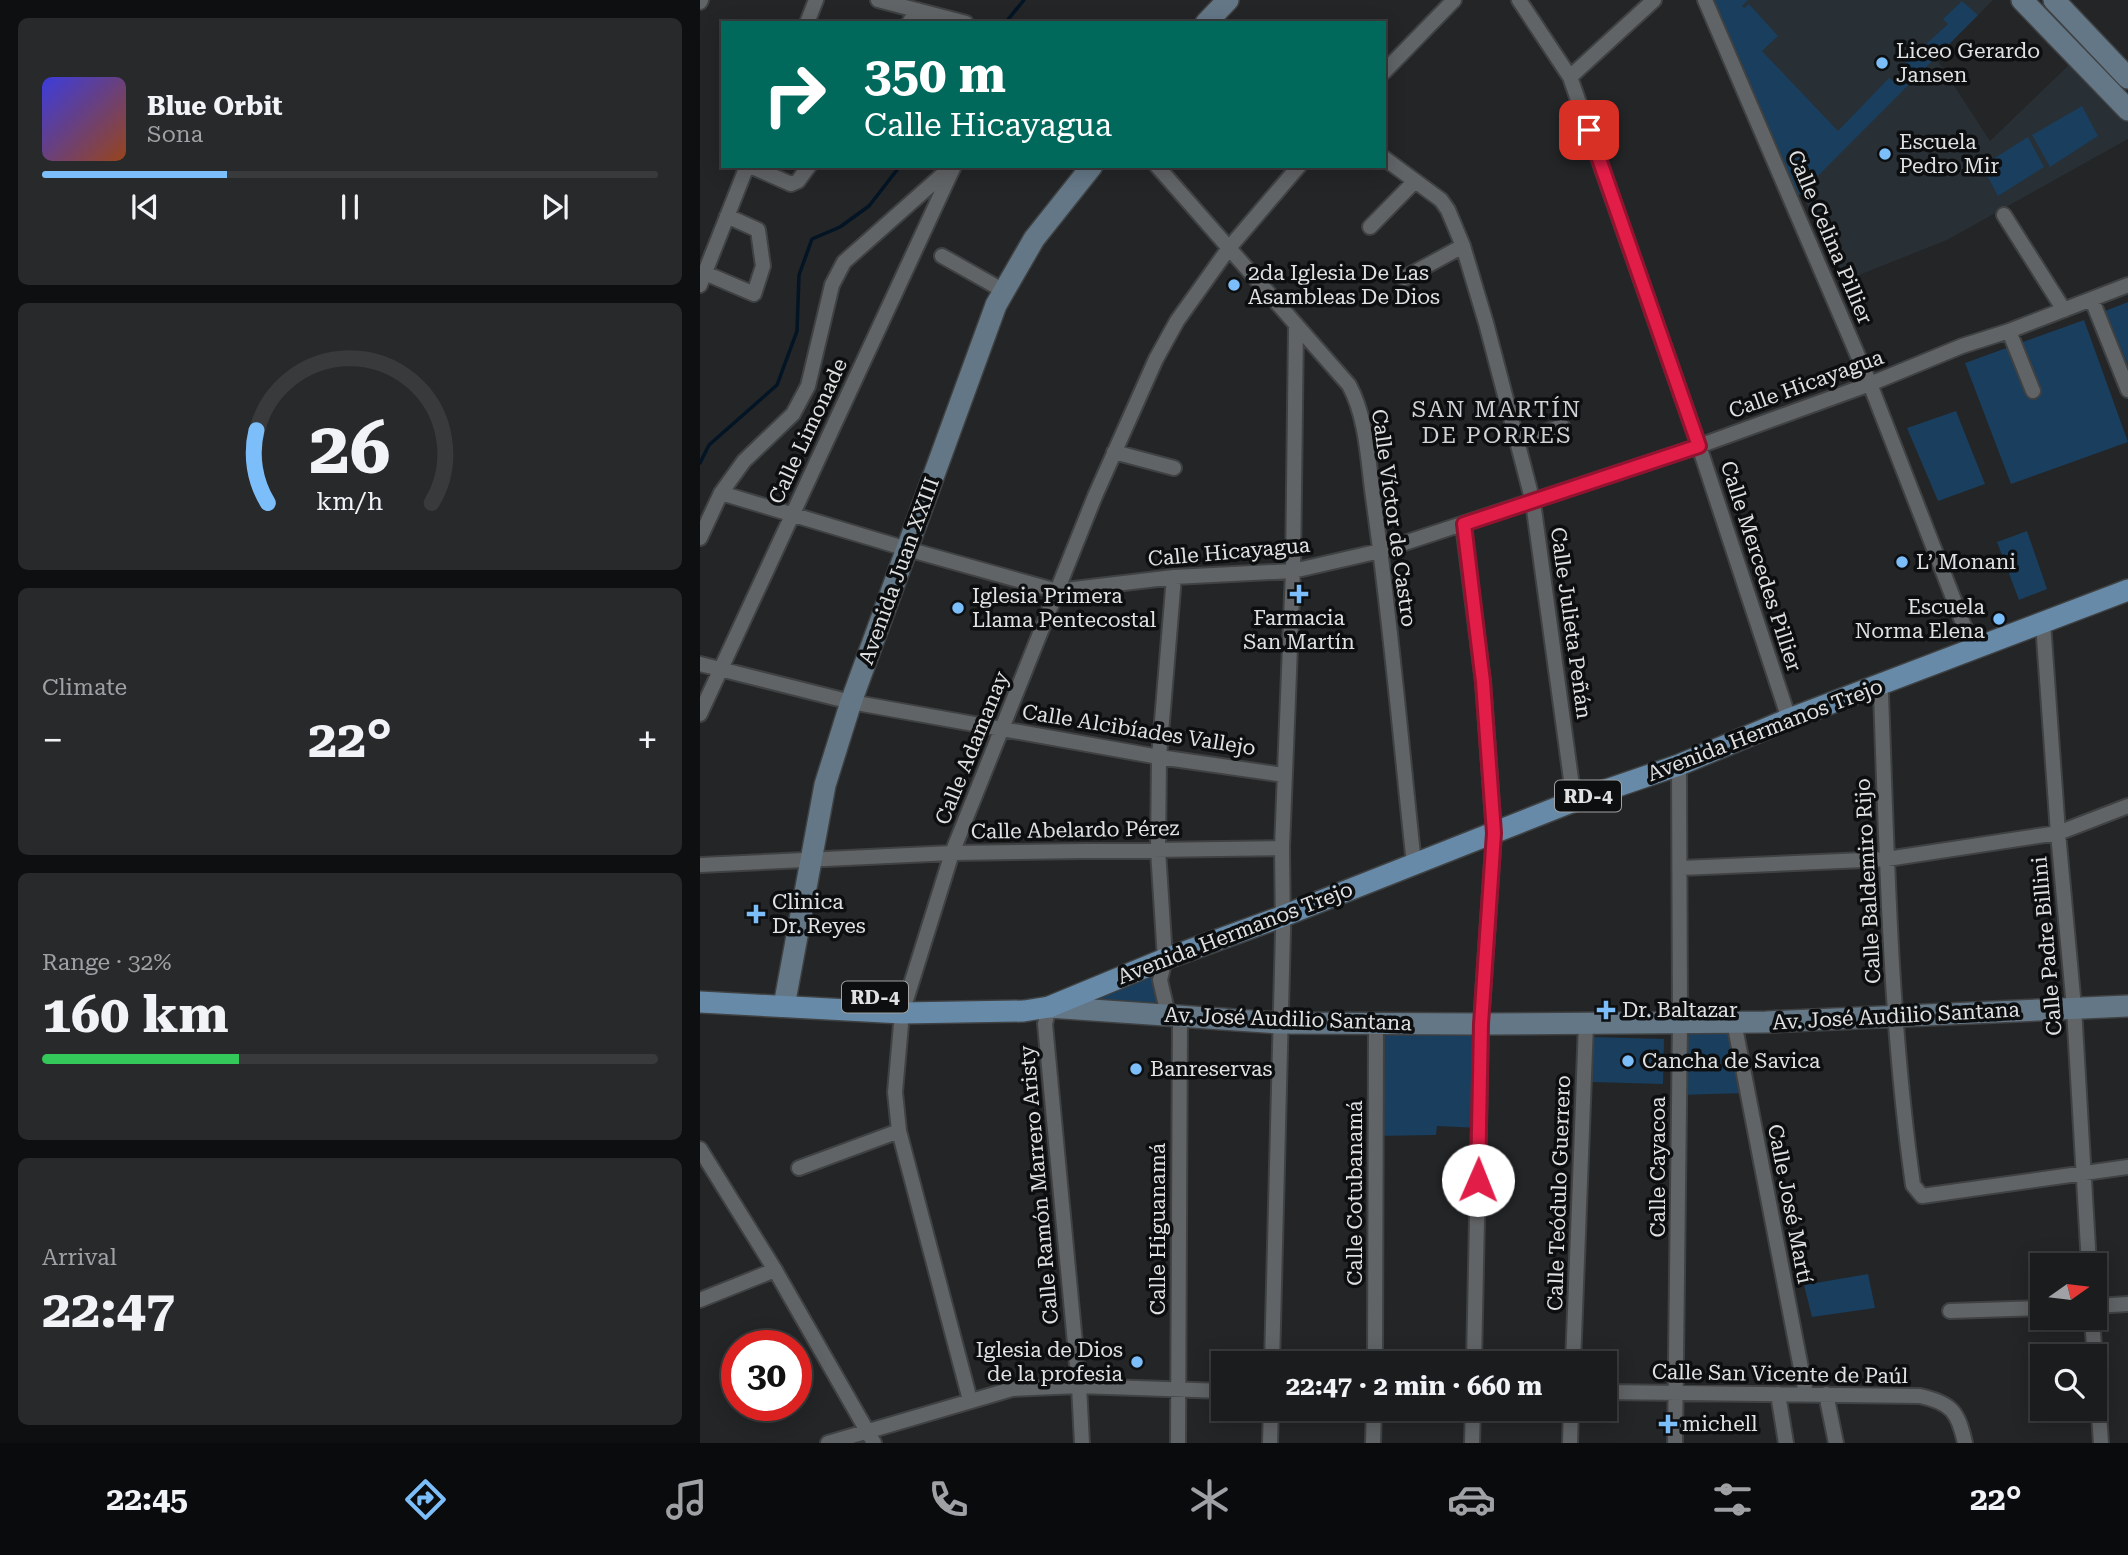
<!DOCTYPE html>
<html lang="en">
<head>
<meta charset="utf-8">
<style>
	:root { --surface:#1a1c1d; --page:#27292a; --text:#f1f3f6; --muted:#9fa1a4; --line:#383a3b; --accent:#7cbef9 }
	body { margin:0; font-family:"Roboto Serif",serif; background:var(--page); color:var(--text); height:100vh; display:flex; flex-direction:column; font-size:26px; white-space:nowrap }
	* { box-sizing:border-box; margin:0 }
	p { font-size:23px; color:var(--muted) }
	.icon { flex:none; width:38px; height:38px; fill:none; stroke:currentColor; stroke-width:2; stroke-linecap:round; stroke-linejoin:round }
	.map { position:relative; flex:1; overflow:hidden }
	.drawer { display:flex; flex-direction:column; gap:18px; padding:18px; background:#0e0f10; width:700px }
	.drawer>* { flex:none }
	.banner { position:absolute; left:21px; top:21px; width:665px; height:147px; border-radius:0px; box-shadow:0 4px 18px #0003,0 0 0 2px var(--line); background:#00695c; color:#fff; overflow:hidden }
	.needle { width:46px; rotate:76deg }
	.tools { position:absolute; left:1330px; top:1253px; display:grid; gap:14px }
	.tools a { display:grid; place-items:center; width:77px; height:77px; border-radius:0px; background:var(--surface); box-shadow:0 4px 18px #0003,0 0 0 2px var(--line); font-size:35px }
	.speed { position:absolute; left:21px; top:1330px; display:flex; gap:14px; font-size:35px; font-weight:700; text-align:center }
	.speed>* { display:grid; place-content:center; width:91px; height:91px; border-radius:50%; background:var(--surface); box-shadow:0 4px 18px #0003,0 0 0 2px var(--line); line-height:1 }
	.speed .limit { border:10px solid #d22; background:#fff; color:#111 }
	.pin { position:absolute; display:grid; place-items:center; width:60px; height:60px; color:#fff; margin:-30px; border-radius:14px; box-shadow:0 4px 10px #0006 }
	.me { position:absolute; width:77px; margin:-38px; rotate:1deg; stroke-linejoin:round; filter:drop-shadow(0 0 5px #0008) }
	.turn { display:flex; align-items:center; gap:24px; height:147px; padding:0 28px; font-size:32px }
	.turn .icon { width:91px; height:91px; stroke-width:2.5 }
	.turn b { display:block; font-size:49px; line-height:60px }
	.big { font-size:52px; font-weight:700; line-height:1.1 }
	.drawer .tile { flex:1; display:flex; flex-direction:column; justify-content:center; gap:10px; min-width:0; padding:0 24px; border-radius:10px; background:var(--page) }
	.drawer .dial { align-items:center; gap:0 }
	.dial svg { height:182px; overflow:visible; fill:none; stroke:var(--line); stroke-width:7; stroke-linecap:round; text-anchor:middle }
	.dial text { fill:var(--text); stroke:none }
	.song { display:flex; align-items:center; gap:21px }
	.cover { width:84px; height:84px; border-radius:10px; background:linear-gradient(135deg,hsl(240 70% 55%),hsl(20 70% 35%)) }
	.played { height:7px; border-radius:4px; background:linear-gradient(90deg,var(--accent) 30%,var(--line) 30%) }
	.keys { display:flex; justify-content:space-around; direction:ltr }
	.heat { display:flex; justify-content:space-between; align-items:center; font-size:38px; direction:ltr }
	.charge { height:10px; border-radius:5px; background:linear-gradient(90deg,#34c759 32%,var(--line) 0) }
	.trip { position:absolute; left:511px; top:1351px; width:406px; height:70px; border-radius:0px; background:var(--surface); box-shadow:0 4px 18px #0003,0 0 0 2px var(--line); font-weight:700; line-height:70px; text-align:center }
	.tabs { display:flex; height:112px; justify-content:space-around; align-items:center; background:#0a0b0c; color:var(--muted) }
	.tabs .icon { width:49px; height:49px }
	.tabs .active { color:var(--accent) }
	.tabs b { font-size:32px; color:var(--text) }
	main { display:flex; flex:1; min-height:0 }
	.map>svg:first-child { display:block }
	.built { fill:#282f35 }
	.green { fill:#1a3e5d }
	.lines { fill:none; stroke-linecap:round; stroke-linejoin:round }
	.stream { stroke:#031424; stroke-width:3.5 }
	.street-casing { stroke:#3f4142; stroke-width:18 }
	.secondary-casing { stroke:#3f4142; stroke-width:24 }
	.primary-casing { stroke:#3f4142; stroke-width:24 }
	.street { stroke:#616466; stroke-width:14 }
	.secondary { stroke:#647787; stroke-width:21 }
	.primary { stroke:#678aa8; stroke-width:21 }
	.route-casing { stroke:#92132f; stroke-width:18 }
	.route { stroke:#e11d48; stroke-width:12 }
	.poi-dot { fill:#7cbef9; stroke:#0d0e0f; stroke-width:2.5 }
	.labels { text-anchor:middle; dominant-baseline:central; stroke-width:7; stroke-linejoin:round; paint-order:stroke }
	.shield { fill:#0d0e0f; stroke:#a0a2a3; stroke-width:2 }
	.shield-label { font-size:19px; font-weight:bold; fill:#dfe1e2 }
	.poi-label { font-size:21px; fill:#dfe1e2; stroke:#0d0e0f; text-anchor:start }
	.street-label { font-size:21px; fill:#dfe1e2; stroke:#0d0e0f }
	.neighbourhood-label { font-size:23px; letter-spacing:2px; fill:#cfd2d5; stroke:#0d0e0f }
</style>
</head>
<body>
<main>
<section class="drawer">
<div class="tile">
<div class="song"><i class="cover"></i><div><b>Blue Orbit</b><p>Sona</p></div></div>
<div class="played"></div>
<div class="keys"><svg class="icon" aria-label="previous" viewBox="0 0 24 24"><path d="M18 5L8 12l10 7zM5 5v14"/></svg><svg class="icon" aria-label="pause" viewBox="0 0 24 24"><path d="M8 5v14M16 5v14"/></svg><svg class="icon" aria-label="next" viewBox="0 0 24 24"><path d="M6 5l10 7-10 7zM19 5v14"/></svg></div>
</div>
<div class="tile dial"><svg viewBox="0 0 100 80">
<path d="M14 69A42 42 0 1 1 86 69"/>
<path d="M14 69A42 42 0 0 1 9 37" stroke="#7cbef9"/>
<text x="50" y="56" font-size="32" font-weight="700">26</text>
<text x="50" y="72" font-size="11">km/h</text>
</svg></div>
<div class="tile"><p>Climate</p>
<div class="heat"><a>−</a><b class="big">22°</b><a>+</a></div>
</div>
<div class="tile"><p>Range · 32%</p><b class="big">160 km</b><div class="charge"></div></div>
<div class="tile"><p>Arrival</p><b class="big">22:47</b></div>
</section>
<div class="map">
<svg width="1428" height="1443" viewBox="0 0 1428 1443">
	<rect width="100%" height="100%" fill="#232527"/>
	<path class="built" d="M1010,0H1293L1236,58L1290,141L1372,62L1428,118V139L1247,240L1144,281L1117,222L1121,218L1117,210L1109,208L1101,193L1096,198Z"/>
	<path class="green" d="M1010,0H1048L1042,6L1044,8L1049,4L1078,36L1062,51L1138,131L1189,78L1196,83L1206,74L1201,67L1248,24L1243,19L1262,1L1278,15L1096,198Z
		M1382,106L1398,136L1350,167L1332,135Z
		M1328,137L1344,167L1298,196L1282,166Z
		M1428,302V365L1405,311Z
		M1384,320L1428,442L1311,484L1265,363Z
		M1256,411L1285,484L1238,501L1207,428Z
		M1327,531L1347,589L1319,600L1297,542Z
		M465,959L468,1015L349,1007Z
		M980,1021L1034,1022L1047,1093L979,1095Z
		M676,1024H781L779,1128L737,1126L736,1135L676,1136Z
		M893,1037L964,1039L963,1084L890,1082Z
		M1168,1274L1175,1308L1112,1317L1104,1285Z"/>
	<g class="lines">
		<path class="stream" d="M305,23L324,0
			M0,463L9,445L77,385L97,331L99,275L112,239L140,227L169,206L200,166"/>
		<g class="street-casing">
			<path id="street" d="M178,0L266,23
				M819,0L870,77L999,446L1089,719
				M1005,0L1170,384L1273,649
				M0,2L1,0
				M107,23L116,0
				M209,23L217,10
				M684,72L754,0
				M870,77L954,0
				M684,158L741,200L748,210L763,246L786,323L833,502L874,801
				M50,166L91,184L98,181L109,166
				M457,166L649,385C668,420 668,466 674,504C691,624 701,744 714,864
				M1304,215L1364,310
				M670,227L715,181
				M242,256L304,291
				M5,273L54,294L63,266L58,230L27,216
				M704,278L763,246
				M0,285L47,166
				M1392,300L1428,390
				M1309,331L1333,391
				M817,442L862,426
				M414,452L474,468
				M21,493L207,549L357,591L474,577L593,571L680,551L999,446L1170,384L1262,346L1309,331L1428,285
				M763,524L783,682L794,833L781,1024L774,1363
				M0,538L21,493L44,461L93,414L108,386L132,285L144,262L250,168
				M1343,623L1358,833L1374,1008L1389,1265
				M0,664L151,702L459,757L584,775
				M1178,686L1181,694C1187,858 1190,1023 1213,1185L1222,1196L1428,1167
				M0,714L254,166
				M0,865L252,853L582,848
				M981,868L1187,859L1358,833L1428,806
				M349,1007L345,1024L379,1386L382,1443
				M468,1015L460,980L465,959L458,850L459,757L474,577
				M1034,1022L1106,1394
				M0,1149L75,1270L174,1443
				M99,1168L199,1131
				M0,1300L75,1270
				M1395,1306L1428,1304
				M1250,1311L1342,1308
				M1392,1318L1401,1443
				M572,1363L583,930L582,848L593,571L596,326
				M675,1363L676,1024
				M873,1363L886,1024
				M905,1392L1220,1396C1252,1403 1258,1412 1265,1443
				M1078,1394L1086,1443
				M1126,1394L1136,1443
				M270,1400L199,1131L195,1092L202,1013L252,853L395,496L456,359L477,321L529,248L599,166
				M128,1443L312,1389L379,1386L523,1391
				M478,1443L480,1014
				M570,1443L571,1409
				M673,1443L674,1409
				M772,1443L773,1409
				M870,1443L871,1409
				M975,1443L980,1021L979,765"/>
		</g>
		<g class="secondary-casing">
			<path id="secondary" d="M1322,0L1428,110
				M1354,0L1428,78
				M506,23L528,0
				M84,1006L125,785L151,702L296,305L334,239L392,166
				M349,1007L579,1023L781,1024L1066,1022L1428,1006"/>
		</g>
		<g class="primary-casing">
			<path id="primary" d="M0,1002L202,1013L324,1011L349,1007L465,959L578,918L874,801L979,765L1089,719L1428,590"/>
		</g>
		<use href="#street" class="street"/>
		<use href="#secondary" class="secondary"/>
		<use href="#primary" class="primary"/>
	</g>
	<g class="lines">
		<g class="route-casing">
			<path id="route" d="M778,1180L781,1024L794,833L783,682L764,524L999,446L889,130"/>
		</g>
		<use href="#route" class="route"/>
	</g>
	<g class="poi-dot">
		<circle cx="1182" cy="63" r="7"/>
		<circle cx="1185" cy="154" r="7"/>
		<circle cx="534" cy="285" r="7"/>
		<circle cx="1202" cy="562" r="7"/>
		<path d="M595.5 583.5h7v7h7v7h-7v7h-7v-7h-7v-7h7z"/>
		<circle cx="258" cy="608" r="7"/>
		<circle cx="1299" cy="619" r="7"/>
		<path d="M52.5 903.5h7v7h7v7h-7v7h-7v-7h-7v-7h7z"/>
		<path d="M902.5 999.5h7v7h7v7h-7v7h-7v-7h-7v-7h7z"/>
		<circle cx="928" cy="1061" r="7"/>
		<circle cx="436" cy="1069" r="7"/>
		<circle cx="437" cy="1362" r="7"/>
		<path d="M964.5 1413.5h7v7h7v7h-7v7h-7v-7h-7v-7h7z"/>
	</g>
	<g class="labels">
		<g class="shield">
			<rect x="855" y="780.5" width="66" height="31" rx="5"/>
			<rect x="142" y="981.5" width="66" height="31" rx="5"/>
		</g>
		<g class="shield-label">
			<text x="888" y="796">RD-4</text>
			<text x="175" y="997">RD-4</text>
		</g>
		<g class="poi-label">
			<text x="1196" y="51">Liceo Gerardo<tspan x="1196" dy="24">Jansen</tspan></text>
			<text x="1199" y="142">Escuela<tspan x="1199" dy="24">Pedro Mir</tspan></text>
			<text x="548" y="273">2da Iglesia De Las<tspan x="548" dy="24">Asambleas De Dios</tspan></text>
			<text x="1216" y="562">L’ Monani</text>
			<text x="272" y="596">Iglesia Primera<tspan x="272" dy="24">Llama Pentecostal</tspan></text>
			<text x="1285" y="607" text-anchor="end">Escuela<tspan x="1285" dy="24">Norma Elena</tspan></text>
			<text x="599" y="618" text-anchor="middle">Farmacia<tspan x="599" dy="24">San Martín</tspan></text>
			<text x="72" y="902">Clinica<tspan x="72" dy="24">Dr. Reyes</tspan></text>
			<text x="922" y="1010">Dr. Baltazar</text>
			<text x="942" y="1061">Cancha de Savica</text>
			<text x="450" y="1069">Banreservas</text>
			<text x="423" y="1350" text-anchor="end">Iglesia de Dios<tspan x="423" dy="24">de la profesia</tspan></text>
			<text x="982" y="1424">michell</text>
		</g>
		<g class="street-label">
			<text transform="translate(1130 237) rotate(67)">Calle Celina Pillier</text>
			<text transform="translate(1106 384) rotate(-20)">Calle Hicayagua</text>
			<text transform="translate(108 431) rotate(-65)">Calle Limonade</text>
			<text transform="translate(694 518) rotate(82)">Calle Víctor de Castro</text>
			<text transform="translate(529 552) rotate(-5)">Calle Hicayagua</text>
			<text transform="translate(1061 566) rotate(72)">Calle Mercedes Pillier</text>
			<text transform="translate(199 571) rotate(-70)">Avenida Juan XXIII</text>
			<text transform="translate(871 623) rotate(82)">Calle Julieta Peñán</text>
			<text transform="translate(439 730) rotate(9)">Calle Alcibíades Vallejo</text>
			<text transform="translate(1065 730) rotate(-21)">Avenida Hermanos Trejo</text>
			<text transform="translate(272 748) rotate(-68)">Calle Adamanay</text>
			<text transform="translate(375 830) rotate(-1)">Calle Abelardo Pérez</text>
			<text transform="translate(1168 881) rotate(-93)">Calle Baldemiro Rijo</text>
			<text transform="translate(535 933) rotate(-21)">Avenida Hermanos Trejo</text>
			<text transform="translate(1347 946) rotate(-95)">Calle Padre Billini</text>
			<text transform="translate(1196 1016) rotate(-3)">Av. José Audilio Santana</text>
			<text transform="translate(588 1019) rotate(2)">Av. José Audilio Santana</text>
			<text transform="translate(958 1167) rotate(-90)">Calle Cayacoa</text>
			<text transform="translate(339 1185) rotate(-95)">Calle Ramón Marrero Aristy</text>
			<text transform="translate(655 1193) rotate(-90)">Calle Cotubanamá</text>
			<text transform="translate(859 1193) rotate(-88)">Calle Teódulo Guerrero</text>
			<text transform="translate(1090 1204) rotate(79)">Calle José Martí</text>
			<text transform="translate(458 1229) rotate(-90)">Calle Higuanamá</text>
			<text transform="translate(1080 1374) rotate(1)">Calle San Vicente de Paúl</text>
		</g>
		<g class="neighbourhood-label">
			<text x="797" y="409">SAN MARTÍN<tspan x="797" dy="26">DE PORRES</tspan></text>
		</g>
	</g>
</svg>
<div class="tools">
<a><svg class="needle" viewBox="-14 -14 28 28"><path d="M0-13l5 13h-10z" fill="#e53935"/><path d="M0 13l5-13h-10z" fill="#9fa1a4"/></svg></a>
<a><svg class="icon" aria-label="search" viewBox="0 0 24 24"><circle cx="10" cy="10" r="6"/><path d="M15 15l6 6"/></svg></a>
</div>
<div class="speed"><div class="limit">30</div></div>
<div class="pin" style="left:889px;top:130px;background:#d93025"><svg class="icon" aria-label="arrive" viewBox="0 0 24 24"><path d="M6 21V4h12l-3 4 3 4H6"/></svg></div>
<svg class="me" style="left:778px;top:1180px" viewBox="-20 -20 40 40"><circle r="19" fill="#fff"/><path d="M0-13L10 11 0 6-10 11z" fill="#e11d48"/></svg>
<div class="trip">22:47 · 2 min · 660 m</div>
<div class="banner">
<div class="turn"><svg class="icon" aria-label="right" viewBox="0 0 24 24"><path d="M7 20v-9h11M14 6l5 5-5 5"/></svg><div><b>350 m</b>Calle Hicayagua</div></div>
</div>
</div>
</main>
<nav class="tabs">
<b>22:45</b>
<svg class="icon active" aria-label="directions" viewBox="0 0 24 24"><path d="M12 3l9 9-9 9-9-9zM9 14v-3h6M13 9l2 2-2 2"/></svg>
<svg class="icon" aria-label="music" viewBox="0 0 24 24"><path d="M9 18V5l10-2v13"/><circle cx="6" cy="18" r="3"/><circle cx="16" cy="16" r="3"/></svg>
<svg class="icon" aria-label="phone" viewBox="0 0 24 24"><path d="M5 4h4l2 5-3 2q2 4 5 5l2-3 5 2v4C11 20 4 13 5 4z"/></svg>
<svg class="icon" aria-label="climate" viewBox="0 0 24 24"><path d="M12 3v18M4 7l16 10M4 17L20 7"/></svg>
<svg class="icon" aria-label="car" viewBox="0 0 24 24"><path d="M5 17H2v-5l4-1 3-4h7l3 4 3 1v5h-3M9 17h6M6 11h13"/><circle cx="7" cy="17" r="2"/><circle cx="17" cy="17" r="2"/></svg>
<svg class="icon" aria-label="filters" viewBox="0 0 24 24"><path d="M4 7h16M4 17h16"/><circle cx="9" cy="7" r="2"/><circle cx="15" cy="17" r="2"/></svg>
<b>22°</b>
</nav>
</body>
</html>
